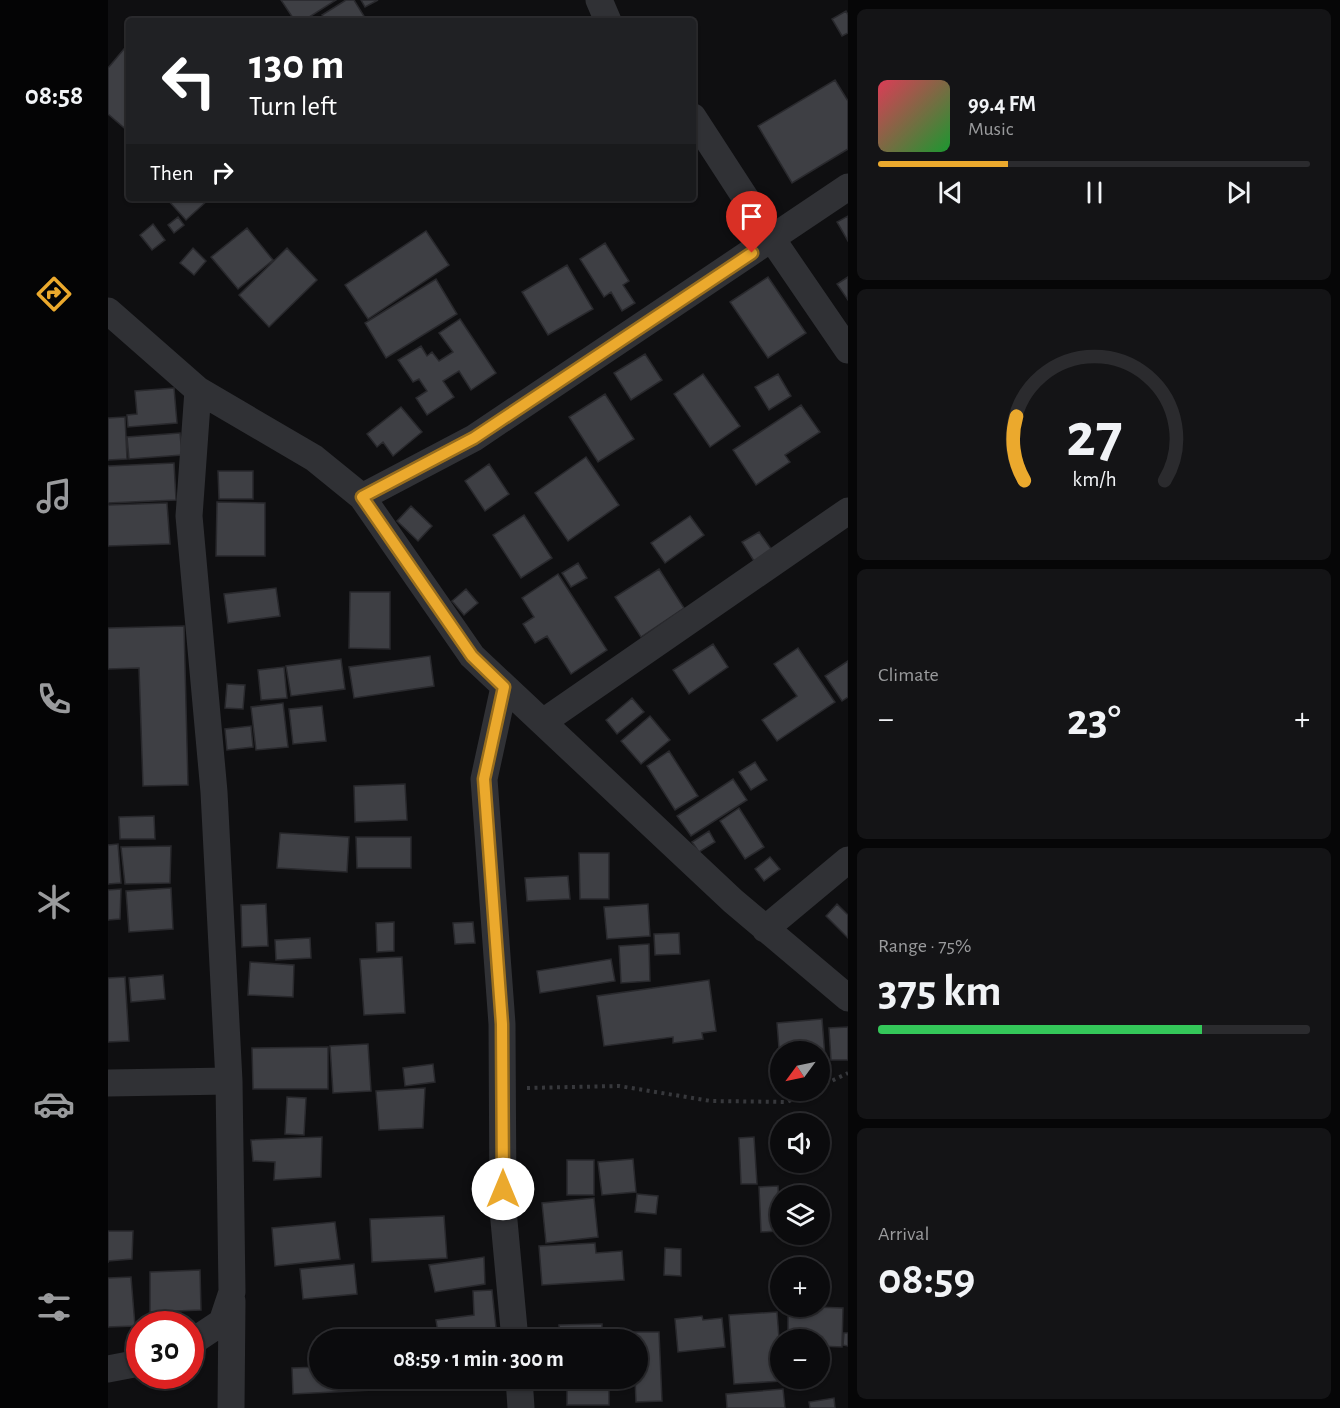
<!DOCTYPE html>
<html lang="en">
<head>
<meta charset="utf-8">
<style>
	:root { --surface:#0b0b0d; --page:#141416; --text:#f1f3f6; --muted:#9a9b9d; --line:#2b2b2e; --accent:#eba92d }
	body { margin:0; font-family:"Alegreya Sans",sans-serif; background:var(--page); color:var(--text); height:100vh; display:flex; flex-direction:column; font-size:22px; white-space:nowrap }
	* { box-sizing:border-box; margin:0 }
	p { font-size:20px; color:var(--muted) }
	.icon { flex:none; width:33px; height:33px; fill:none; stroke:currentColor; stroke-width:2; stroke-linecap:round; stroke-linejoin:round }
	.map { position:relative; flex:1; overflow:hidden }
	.side { display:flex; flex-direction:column; gap:9px; padding:9px; background:#060607; width:492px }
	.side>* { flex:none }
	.top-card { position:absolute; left:18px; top:18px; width:570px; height:183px; border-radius:6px; box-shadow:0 2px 4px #0004,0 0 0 2px var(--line); background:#202124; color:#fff; overflow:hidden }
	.needle { width:39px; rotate:237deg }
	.controls { position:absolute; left:662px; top:1041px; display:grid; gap:12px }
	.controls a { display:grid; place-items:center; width:60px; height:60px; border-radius:50%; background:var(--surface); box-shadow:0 2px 4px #0004,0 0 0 2px var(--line); font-size:30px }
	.speed { position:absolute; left:18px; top:1311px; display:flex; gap:12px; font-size:30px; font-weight:700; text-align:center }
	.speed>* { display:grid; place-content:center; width:78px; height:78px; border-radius:50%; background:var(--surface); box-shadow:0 2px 4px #0004,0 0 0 2px var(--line); line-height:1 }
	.speed .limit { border:9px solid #d22; background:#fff; color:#111 }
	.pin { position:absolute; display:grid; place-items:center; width:51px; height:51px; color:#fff; margin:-62px -26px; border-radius:50% 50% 50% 0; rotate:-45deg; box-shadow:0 0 6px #0007 }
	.pin .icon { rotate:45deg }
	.me { position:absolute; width:66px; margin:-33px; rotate:0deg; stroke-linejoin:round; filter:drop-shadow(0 0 4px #0008) }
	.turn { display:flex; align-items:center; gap:21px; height:126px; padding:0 24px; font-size:27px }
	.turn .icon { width:78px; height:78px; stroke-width:2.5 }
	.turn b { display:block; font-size:42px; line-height:51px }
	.then { display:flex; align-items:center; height:57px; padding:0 24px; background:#0003; gap:12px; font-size:22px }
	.big { font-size:45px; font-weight:600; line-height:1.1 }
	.side .widget { flex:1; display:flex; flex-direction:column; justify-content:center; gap:9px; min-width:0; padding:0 21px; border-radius:9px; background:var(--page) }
	.side .dial { align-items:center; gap:0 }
	.dial svg { height:156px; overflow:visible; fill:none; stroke:var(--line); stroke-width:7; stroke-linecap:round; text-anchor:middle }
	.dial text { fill:var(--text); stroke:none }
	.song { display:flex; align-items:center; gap:18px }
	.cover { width:72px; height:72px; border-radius:9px; background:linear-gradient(135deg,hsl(350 70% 55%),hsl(130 70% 35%)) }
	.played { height:6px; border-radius:3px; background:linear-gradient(90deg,var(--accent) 30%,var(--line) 30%) }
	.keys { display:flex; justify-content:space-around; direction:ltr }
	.heat { display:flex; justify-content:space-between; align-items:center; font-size:33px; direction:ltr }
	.charge { height:9px; border-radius:4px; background:linear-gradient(90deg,#34c759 75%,var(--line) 0) }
	.trip { position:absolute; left:201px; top:1329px; width:339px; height:60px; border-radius:30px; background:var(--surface); box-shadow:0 2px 4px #0004,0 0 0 2px var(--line); font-weight:600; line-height:60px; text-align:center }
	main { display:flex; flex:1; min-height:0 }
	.tab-bar { display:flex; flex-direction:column; width:108px; justify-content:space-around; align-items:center; background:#040405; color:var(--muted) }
	.tab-bar .icon { width:42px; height:42px }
	.tab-bar .current { color:var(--accent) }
	.tab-bar b { font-size:27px; color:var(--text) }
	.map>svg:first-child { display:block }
	.building { fill:#3e3f44; stroke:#29292d; stroke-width:1.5 }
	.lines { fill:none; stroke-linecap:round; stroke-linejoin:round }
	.path { stroke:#37383c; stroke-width:4; stroke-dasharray:3 4.5; stroke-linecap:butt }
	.minor { stroke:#303135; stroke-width:27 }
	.route-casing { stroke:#996e1d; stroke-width:15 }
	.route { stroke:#eba92d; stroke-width:10 }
</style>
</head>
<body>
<main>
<nav class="tab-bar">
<b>08:58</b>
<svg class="icon current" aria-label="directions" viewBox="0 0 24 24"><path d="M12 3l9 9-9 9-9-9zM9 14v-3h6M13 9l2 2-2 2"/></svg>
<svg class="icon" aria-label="music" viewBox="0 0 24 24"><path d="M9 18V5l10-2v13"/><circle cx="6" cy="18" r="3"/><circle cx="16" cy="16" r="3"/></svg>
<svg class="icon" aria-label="phone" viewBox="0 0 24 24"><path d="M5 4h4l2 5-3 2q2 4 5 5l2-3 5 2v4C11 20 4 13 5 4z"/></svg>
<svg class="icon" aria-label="climate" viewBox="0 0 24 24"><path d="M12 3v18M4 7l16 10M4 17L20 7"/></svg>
<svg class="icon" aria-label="car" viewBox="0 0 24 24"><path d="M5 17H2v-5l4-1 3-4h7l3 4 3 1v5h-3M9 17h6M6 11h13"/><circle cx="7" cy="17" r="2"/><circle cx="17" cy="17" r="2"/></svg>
<svg class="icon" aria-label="filters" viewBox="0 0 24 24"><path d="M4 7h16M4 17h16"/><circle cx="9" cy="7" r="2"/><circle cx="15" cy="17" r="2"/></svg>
</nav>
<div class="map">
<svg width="740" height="1408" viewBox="0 0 740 1408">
	<rect width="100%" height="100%" fill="#0f0f11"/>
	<path class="building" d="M173,0H228L195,21H187Z
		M238,0H246L259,21H218L214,15Z
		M253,0H270L257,7Z
		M738,11L740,15V33L734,36L724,19Z
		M21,43V132L0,114V68Z
		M727,80L740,101V149L684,183L650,126Z
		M58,198H98L100,200L78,220Z
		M740,216V241L729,222Z
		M70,217L76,225L66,233L60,225Z
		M45,224L57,240L44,250L32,235Z
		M139,228L165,260L130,289L103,257Z
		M318,231L341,265L260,319L237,285Z
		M497,243L521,281L515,285L527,303L514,311L503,292L496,297L472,259Z
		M85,248L98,261L86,275L72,263Z
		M179,248L209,280L161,327L131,295Z
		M459,265L485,309L440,335L414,292Z
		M660,277L698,333L660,358L622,302Z
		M740,277V300L729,284Z
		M328,279L349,314L278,358L257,323Z
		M352,319L388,373L363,390L351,371L335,381L346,397L319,415L308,398L319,391L311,379L305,382L290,360L313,346L319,356L324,352L331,361L345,352L331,333Z
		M537,354L554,380L523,400L506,373Z
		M595,374L632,426L602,447L566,394Z
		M670,374L683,396L661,410L647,387Z
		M66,388L69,423L20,427L19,415L29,414L27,391Z
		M497,394L526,439L490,462L461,417Z
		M693,405L712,432L677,455L682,462L648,485L625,450Z
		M293,407L314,432L285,456L275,442L269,447L259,434Z
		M17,417L19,459L0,460V418Z
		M72,433L74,455L21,459L19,437Z
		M478,457L511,505L460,541L427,493Z
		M66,463L68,500L0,503V466Z
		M381,464L401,494L377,511L357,481Z
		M110,471H145V499H111Z
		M109,502L157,503V556H108Z
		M59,503L62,544L0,546V505Z
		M303,506L324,526L310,541L289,521Z
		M416,515L444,558L413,578L385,535Z
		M582,516L596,535L557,563L543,543Z
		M651,532L664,550L646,561L634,542Z
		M470,563L479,578L463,587L454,573Z
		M551,569L576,608L533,637L507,597Z
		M450,574L499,650L463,674L439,636L427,643L415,624L426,617L414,598Z
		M168,588L172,616L120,623L116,594Z
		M358,589L370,603L356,615L344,601Z
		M242,592H282V649L241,648Z
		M76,626L80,785L35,786L31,668L0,669V628Z
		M605,644L620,667L581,694L565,670Z
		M690,648L727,702L669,741L654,720L689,696L666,664Z
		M322,656L326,686L246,698L241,667Z
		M233,659L237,689L183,696L178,666Z
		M740,661V697L734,701L717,676Z
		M176,667L179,698L153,700L150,670Z
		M119,684L137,685L135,709L117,708Z
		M524,698L536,712L509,734L498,720Z
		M175,703L180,747L148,750L143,707Z
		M214,706L218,741L185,744L181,709Z
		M542,716L562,740L533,764L513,741Z
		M143,726L145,747L119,750L117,729Z
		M561,751L590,796L567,810L539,766Z
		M647,762L659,780L643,790L631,772Z
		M625,779L639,800L583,836L569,816Z
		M297,784L299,820L247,822L246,786Z
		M631,808L656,847L637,859L612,821Z
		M46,816L47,839H12L11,817Z
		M601,831L607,842L591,852L584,842Z
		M172,833L241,837L239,872L169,868Z
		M248,837H303V868H249Z
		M10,844L13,883L0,884V845Z
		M63,846L62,883L17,884L13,847Z
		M471,853H501V899H472Z
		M662,857L672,869L656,881L647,869Z
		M460,876L462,899L419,901L417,878Z
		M63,888L65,929L21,932L18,891Z
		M13,889L12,919L0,920V890Z
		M158,904L160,946L134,947L133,905Z
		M540,904L542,936L499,939L496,907Z
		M729,904L740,915V938L718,916Z
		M286,922V951L269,952L268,923Z
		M365,922L367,943L347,944L345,923Z
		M571,933L572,954L547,955L546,934Z
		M202,938L203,958L168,960L167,940Z
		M541,944L542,981L513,983L511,946Z
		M294,957L297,1013L256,1015L252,959Z
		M503,959L507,981L432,993L429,971Z
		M142,962L186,965L185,997L140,995Z
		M55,975L57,999L23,1002L21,978Z
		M17,977L21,1041L0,1042V978Z
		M601,980L608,1031L594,1033L595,1039L565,1043V1037L496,1046L489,996Z
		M714,1019L717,1057H711V1052H672V1061L669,1023Z
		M740,1027V1060H723L721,1028Z
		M260,1044L263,1091L225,1093L222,1046Z
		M220,1047V1089H145L144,1048Z
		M325,1064L327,1082L297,1086L295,1068Z
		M317,1088L315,1128L271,1130L268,1091Z
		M179,1097L198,1098L196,1135L177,1134Z
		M214,1137L213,1177L166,1180L167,1162L145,1161L143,1140Z
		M646,1137L649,1184H633L631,1138Z
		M525,1159L528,1192L494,1195L490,1162Z
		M459,1160H486V1195H459Z
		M670,1186L672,1231L653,1232L651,1187Z
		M529,1194L550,1196L548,1214L527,1212Z
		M486,1198L490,1237L438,1243L434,1203Z
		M336,1216L339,1258L264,1262L262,1219Z
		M227,1222L232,1259L167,1266L164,1228Z
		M0,1231H25L24,1259L0,1261V1263Z
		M487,1243L488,1253L514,1251L516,1280L434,1285L431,1246Z
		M557,1248L573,1249V1276L556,1275Z
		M376,1257L377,1284L327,1292L321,1265Z
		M246,1264L249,1294L195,1299L192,1269Z
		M92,1270L93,1310L42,1312V1272Z
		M23,1277L27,1326L0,1327V1278Z
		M384,1290L389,1337L366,1340H331L328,1320L366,1315L365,1291Z
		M680,1306L735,1308L734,1347L711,1346V1340H680Z
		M669,1312L672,1352V1378H674V1381L626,1384L621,1315Z
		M594,1316L595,1320L614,1318L617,1347L570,1352L567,1319Z
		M494,1324V1340H452L451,1325Z
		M525,1332H551L554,1401L528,1402L527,1378H530V1340H525Z
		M736,1333H740V1346L735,1345Z
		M212,1367V1378H265V1390L185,1394L184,1368Z
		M459,1378H501V1405H459Z
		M675,1389L677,1408H619L618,1394Z
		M726,1398L727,1408H702L701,1402Z"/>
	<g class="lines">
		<path class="path" d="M711,1087L740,1073
			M419,1088L511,1086L603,1101L679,1102L703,1090"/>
		<path class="minor" d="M491,0L500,21
			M585,117L664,239L740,350
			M0,311L90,390L206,458L254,497L364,656L625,901L740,998
			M254,497L366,438L740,187
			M396,687L376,779L394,1024L395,1210L407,1340
			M435,722L740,511
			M657,929L740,860
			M0,1083L121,1081
			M82,1342L87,1340L114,1322L124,1292L121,1081L106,792L81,516L90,390
			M0,1369L26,1364L32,1362
			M411,1378L413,1408
			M123,1408L124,1301"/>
	</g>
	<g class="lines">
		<g class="route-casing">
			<path id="route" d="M395,1189L394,1024L376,779L396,687L364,656L254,497L366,438L644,253"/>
		</g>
		<use href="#route" class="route"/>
	</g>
</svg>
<div class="controls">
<a><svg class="needle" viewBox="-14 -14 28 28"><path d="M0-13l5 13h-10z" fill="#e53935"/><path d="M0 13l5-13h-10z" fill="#9a9b9d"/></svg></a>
<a><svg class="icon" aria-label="sound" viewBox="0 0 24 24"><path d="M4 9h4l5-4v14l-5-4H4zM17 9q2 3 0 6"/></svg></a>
<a><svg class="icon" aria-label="layers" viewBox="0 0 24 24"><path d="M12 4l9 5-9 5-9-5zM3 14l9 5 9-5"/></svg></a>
<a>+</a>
<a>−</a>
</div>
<div class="speed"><div class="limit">30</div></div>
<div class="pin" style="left:644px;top:253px;background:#d93025"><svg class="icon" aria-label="arrive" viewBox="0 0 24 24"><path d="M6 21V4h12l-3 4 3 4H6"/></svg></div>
<svg class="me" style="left:395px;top:1189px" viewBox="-20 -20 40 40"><circle r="19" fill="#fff"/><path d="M0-13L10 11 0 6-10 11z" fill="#eba92d"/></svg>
<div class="trip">08:59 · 1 min · 300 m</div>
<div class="top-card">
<div class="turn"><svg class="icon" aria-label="left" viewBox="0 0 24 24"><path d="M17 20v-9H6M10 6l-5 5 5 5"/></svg><div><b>130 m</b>Turn left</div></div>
<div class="then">Then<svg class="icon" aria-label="right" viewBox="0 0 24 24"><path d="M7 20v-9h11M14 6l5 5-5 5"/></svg></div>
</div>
</div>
<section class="side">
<div class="widget">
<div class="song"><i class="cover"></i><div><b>99.4 FM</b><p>Music</p></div></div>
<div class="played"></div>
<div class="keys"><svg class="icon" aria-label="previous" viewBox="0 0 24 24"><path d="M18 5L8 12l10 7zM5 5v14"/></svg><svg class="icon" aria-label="pause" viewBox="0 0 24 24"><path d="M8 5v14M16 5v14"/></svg><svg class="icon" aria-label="next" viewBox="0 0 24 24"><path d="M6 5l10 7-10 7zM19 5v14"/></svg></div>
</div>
<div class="widget dial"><svg viewBox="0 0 100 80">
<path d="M14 69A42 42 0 1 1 86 69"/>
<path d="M14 69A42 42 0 0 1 10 36" stroke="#eba92d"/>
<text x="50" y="56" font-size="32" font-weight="700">27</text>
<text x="50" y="72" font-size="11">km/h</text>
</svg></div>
<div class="widget"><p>Climate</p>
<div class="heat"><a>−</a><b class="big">23°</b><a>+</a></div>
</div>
<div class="widget"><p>Range · 75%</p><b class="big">375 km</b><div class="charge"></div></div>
<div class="widget"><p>Arrival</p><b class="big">08:59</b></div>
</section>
</main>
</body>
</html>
